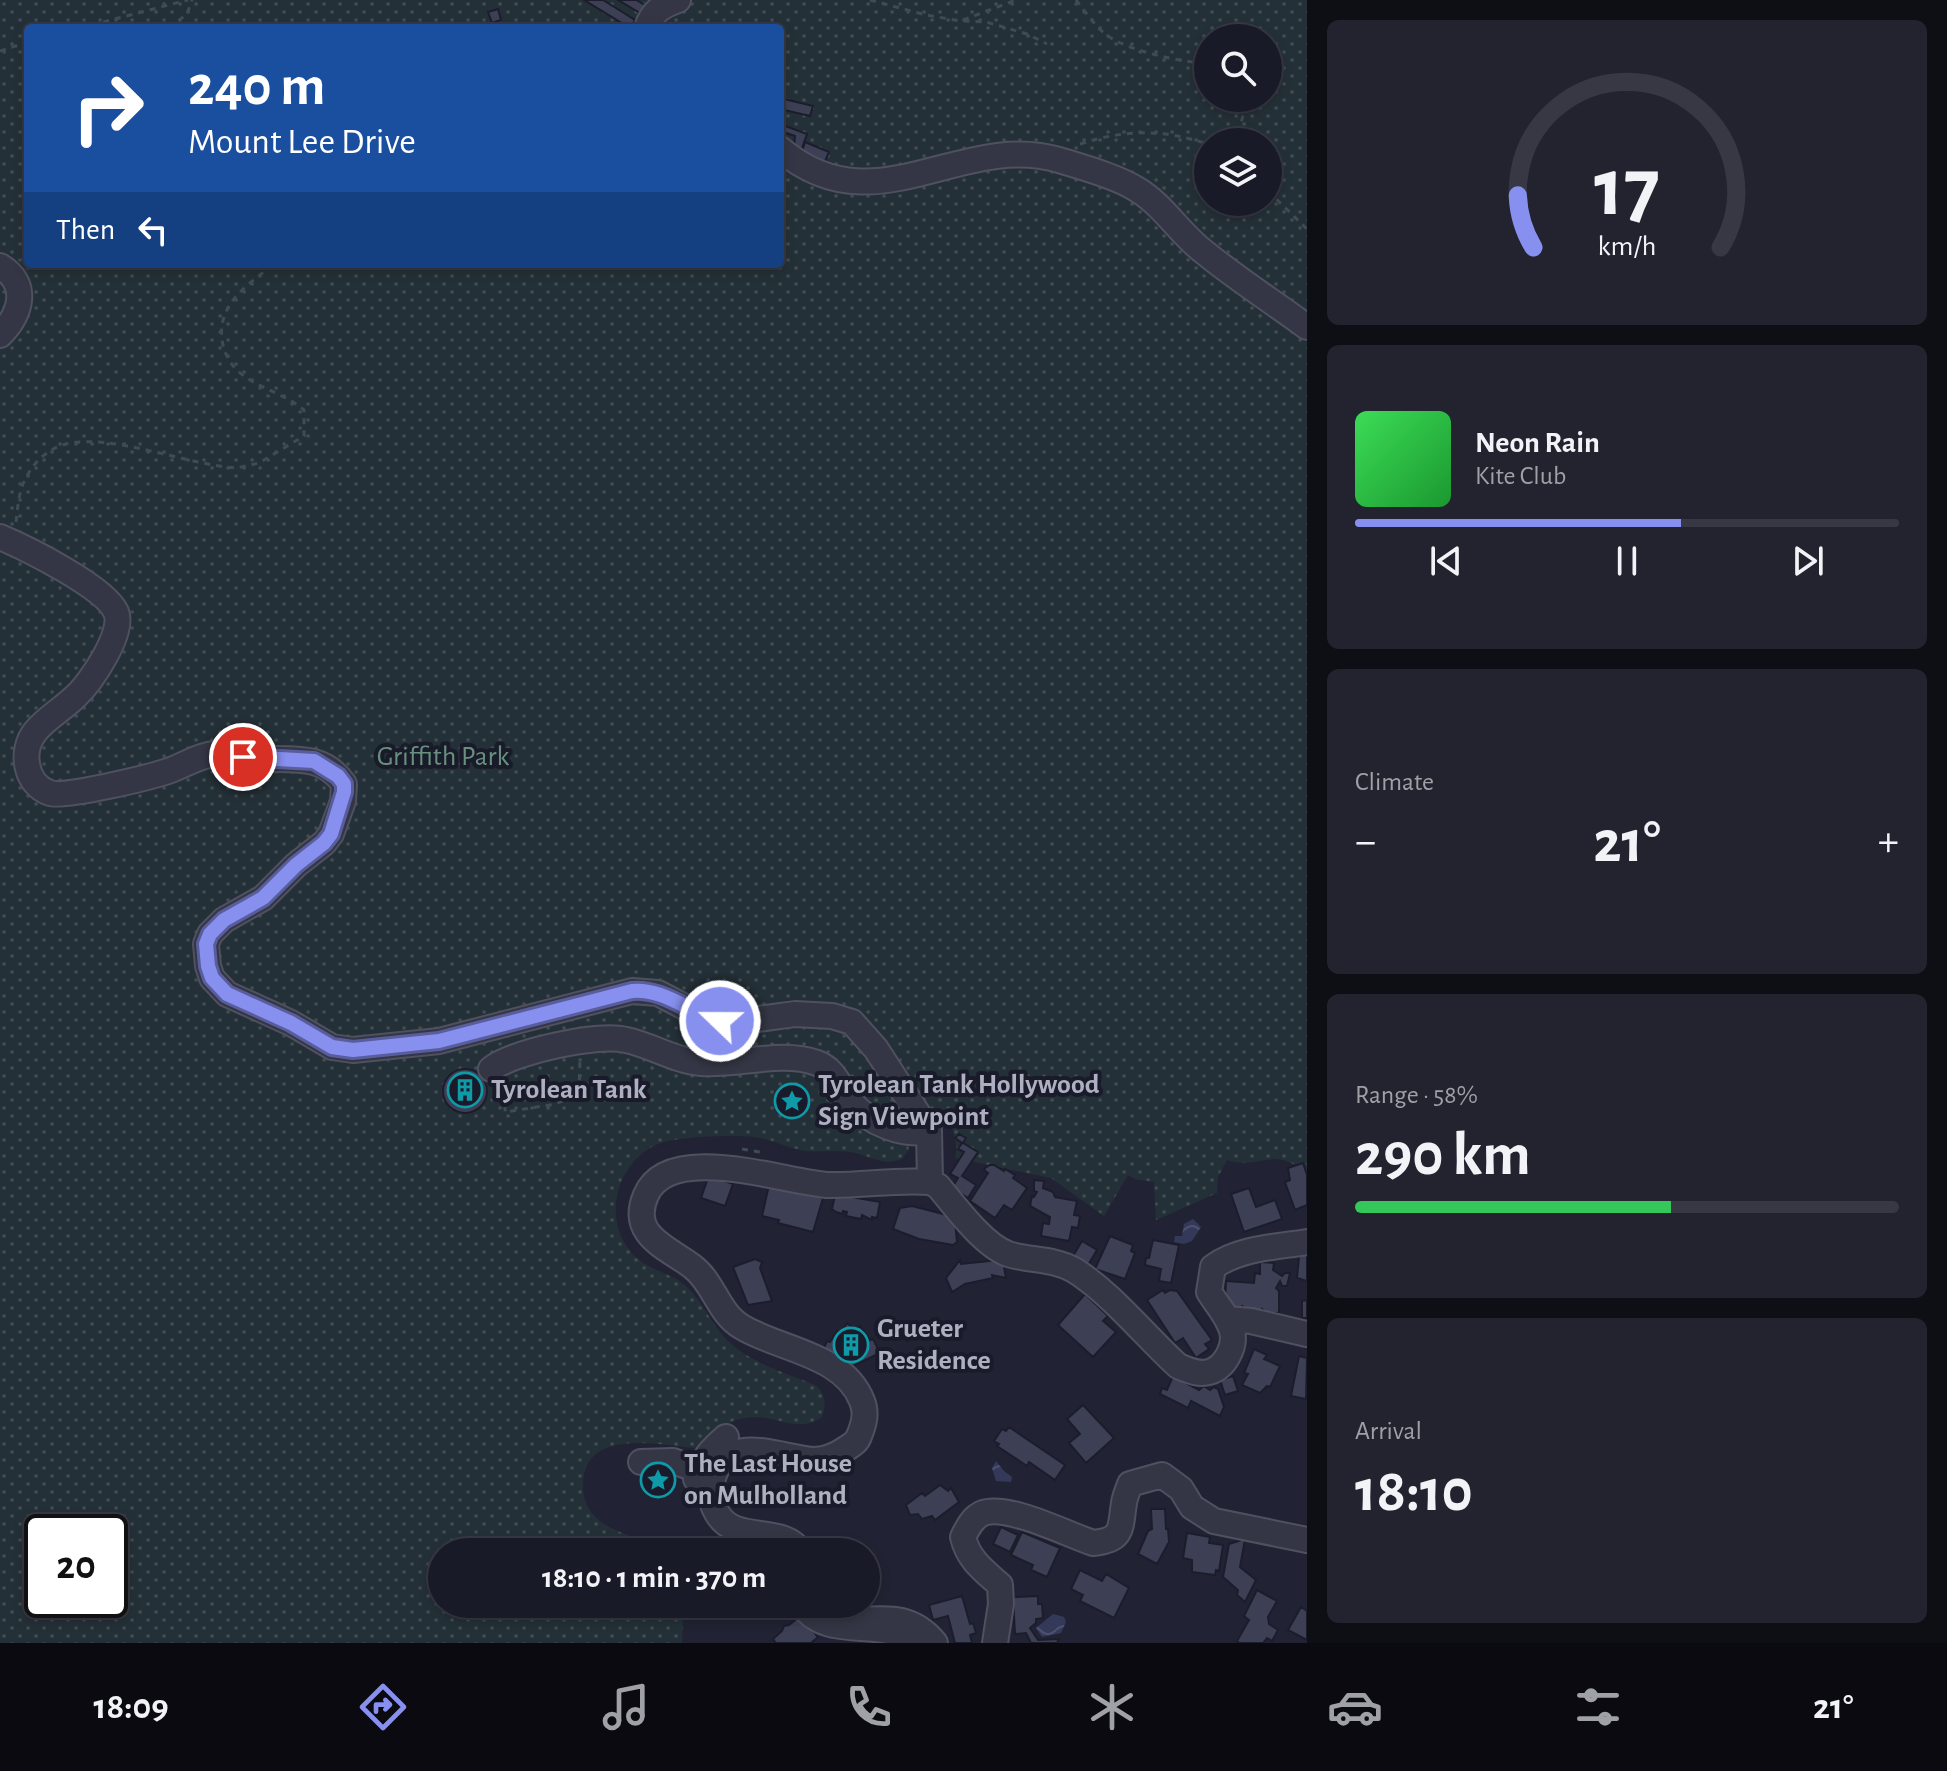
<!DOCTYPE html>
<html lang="en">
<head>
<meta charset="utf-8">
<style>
	:root { --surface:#191a27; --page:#22232f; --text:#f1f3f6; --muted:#9fa1a7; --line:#373844; --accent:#878fef }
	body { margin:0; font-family:"Alegreya Sans",sans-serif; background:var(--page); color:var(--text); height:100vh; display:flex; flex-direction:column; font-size:30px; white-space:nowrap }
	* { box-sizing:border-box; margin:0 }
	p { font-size:26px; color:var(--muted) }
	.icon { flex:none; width:44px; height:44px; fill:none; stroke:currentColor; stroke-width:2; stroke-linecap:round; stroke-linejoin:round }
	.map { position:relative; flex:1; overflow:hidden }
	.side { display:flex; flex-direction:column; gap:20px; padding:20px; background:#0e0e15; width:640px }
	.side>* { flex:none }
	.top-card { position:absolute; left:24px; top:24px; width:760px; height:244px; border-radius:8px; box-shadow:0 4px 12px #0003,0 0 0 2px var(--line); background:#1a4fa0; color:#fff; overflow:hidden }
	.buttons { position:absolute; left:1194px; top:24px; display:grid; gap:16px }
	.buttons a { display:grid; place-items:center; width:88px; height:88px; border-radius:50%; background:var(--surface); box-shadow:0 4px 12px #0003,0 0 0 2px var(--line); font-size:40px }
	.speed { position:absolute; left:24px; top:1514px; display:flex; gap:16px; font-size:40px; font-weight:700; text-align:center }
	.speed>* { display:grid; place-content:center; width:104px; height:104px; border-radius:50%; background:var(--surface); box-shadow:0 4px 12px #0003,0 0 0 2px var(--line); line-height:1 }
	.speed .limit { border:4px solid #111; border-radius:12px; background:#fff; color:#111 }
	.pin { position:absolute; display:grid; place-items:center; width:68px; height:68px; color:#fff; margin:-34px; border:4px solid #fff; border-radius:50%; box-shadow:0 2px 8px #0007 }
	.me { position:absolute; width:88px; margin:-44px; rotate:292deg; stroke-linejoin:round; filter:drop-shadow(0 0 6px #0008) }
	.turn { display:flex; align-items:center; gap:28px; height:168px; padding:0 32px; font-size:36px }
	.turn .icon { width:104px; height:104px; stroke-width:2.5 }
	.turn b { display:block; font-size:56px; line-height:68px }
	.then { display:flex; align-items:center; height:76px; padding:0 32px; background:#0003; gap:16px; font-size:30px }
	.big { font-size:60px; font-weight:700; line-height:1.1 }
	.side .card { flex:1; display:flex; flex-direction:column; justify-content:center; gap:12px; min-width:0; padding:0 28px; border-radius:12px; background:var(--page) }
	.side .dial { align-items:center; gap:0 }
	.dial svg { height:208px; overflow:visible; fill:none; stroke:var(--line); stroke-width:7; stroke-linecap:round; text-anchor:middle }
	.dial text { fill:var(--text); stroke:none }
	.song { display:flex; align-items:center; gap:24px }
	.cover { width:96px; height:96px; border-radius:12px; background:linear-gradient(135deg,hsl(130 70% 55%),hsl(130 70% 35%)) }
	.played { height:8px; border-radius:4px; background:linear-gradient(90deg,var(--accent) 60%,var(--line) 60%) }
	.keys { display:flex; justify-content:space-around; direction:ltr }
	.heat { display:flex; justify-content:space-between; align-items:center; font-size:44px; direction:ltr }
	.charge { height:12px; border-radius:6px; background:linear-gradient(90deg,#34c759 58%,var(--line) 0) }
	.trip { position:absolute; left:428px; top:1538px; width:452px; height:80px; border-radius:40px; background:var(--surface); box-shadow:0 4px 12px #0003,0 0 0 2px var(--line); font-weight:700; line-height:80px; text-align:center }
	.tabs { display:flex; height:128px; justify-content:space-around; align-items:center; background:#0a0a10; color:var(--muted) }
	.tabs .icon { width:56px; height:56px }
	.tabs .selected { color:var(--accent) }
	.tabs b { font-size:36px; color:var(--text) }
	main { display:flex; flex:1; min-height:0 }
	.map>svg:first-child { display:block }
	.grass { fill:url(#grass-dots); fill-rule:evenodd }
	.water { fill:url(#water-waves) }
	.building { fill:#3d4055; stroke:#1c1d2c; stroke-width:2 }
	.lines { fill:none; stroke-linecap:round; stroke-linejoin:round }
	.minor-casing { stroke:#4f5060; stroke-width:28 }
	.path { stroke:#404b53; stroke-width:3; stroke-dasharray:6 6; stroke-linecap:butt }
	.minor { stroke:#343645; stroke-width:24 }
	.route-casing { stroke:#585d9b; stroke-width:20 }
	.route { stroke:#878fef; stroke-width:14 }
	.labels { text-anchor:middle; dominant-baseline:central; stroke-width:8; stroke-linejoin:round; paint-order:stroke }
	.park-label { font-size:28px; fill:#68907e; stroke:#1a1b2a }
	.poi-label { font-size:28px; font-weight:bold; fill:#aeb0c2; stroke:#1a1b2a; text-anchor:start }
</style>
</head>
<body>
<main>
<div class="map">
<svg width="1307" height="1643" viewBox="0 0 1307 1643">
	<defs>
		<pattern id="grass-dots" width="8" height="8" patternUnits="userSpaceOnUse" patternTransform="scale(2)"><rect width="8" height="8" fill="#243037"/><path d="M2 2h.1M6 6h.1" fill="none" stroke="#414b52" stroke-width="1.8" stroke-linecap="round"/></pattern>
		<pattern id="water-waves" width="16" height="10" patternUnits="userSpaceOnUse" patternTransform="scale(2)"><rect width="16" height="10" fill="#343859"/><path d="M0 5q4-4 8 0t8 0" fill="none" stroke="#4f526f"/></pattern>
	</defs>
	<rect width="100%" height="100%" fill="#212334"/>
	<path class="grass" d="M0,0H1307V1175C1275,1143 1259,1171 1227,1160L1218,1177L1217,1193L1156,1220L1154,1182L1135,1179L1128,1175L1104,1216L1051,1178L955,1158L957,1149L952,1127L905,1131L909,1149L903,1158C885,1168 869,1155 851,1152C836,1150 822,1152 808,1151C792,1150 777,1141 761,1138C741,1134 677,1136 658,1144C613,1163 600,1227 638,1259C652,1271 673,1274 686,1286C702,1301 711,1323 726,1339C749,1363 787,1373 817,1386C826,1397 826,1404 822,1417C800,1433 780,1417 755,1417C738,1417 721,1425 709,1436C703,1441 703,1445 695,1448C658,1445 586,1427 583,1483C582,1498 588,1512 600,1521C615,1533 640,1537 660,1552H442V1604H684L682,1643H0ZM28,28H780V264H28ZM1208,38H1268V98H1208ZM1208,142H1268V202H1208ZM42,1532H110V1600H42Z"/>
	<path class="water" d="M1193,1219L1201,1227L1192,1241L1184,1244L1174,1242L1175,1236H1182L1184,1224Z
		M996,1461L1004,1471L1012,1477L1011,1482L996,1481L992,1468Z
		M1053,1614L1064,1617L1066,1622L1061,1633L1042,1637L1036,1628Z"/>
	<path class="building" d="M584,0H603L635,20L630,28Z
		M618,0H636L645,5L640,13Z
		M498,9L501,20L492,23L488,12Z
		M780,98L813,106L810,116L780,109Z
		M780,124L807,134L801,151L794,149L795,136L780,131Z
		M805,142L829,152L824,164L801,155Z
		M443 1091a22 22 0 1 1 44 0a22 22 0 1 1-44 0Z
		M959,1134L966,1138L963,1143L978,1152L962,1176L976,1185L968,1198L952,1188L958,1178L950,1174L964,1152L958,1149L962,1143L955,1138Z
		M1303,1163L1307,1175V1205L1295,1210L1285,1182L1290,1180L1288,1168Z
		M990,1165H994L1004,1171L1005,1169L1015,1175L1013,1178L1027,1188L1012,1210L1004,1205L995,1218L970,1201L988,1173L984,1170L986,1167Z
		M713,1177L733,1184L725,1206L701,1198L708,1178Z
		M1034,1180L1044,1181L1043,1188L1053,1192L1055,1197L1077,1201L1074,1215L1080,1216L1078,1228L1072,1227L1069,1241L1041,1236L1043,1223L1049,1224L1050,1217L1030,1206L1032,1196L1034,1197L1037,1192L1034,1191Z
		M769,1185L823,1198L813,1232L778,1223L779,1220L762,1216Z
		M1249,1188L1256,1207L1275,1200L1282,1219L1244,1232L1231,1194Z
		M836,1190L852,1194L851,1197L880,1202L877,1218L872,1217V1220L862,1215L861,1219L846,1216L847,1212L843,1211V1214L836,1212L832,1209Z
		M912,1206L947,1215L955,1221L957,1242L953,1245L919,1239L893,1229L900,1208Z
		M1110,1236L1133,1245L1131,1251L1135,1253L1125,1279L1095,1269Z
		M1153,1240L1179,1245L1171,1283L1159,1281L1161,1269L1145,1265L1146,1258H1149Z
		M1082,1241L1097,1250L1088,1265L1073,1256Z
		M1300,1246L1307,1247V1281L1297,1278Z
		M755,1259L762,1262L760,1268L772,1301L748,1305L733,1267Z
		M960,1260L961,1264L999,1260L1003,1261L1006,1278L992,1275L993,1278L965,1284L952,1292L946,1278Z
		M1260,1262L1274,1263L1273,1270L1282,1276L1285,1273H1290L1287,1286H1282L1280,1281L1276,1288L1279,1291V1313H1266L1262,1309L1258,1314L1244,1310L1245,1308L1242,1306L1239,1309L1235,1308L1225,1301L1226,1281L1254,1283L1255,1273L1260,1274Z
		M1163,1290L1165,1293L1170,1290L1177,1291L1212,1340L1205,1344L1209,1349L1196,1358L1183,1338L1175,1343L1147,1300Z
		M1085,1294L1108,1316L1103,1321L1116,1332L1093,1357L1058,1325Z
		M1307,1300V1318H1302V1301Z
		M847,1323L855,1330L860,1326L870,1340L873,1339L880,1353L853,1366L824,1348L827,1341L830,1342L837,1331L841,1333Z
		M901,1323L924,1332L907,1341L890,1329Z
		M1254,1349L1267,1355L1264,1359L1280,1366L1270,1387L1267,1386L1260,1393L1242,1385L1248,1374L1244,1373Z
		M1299,1356L1307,1358L1306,1399L1291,1396Z
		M1173,1376L1199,1390L1204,1386L1210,1390L1214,1387L1218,1389L1224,1407L1220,1416L1191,1401L1188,1408L1160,1394L1162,1388L1167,1390Z
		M1233,1376L1238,1391L1225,1395L1220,1380Z
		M1083,1405L1114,1438L1086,1463L1069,1443L1080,1434L1067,1419Z
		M1009,1427L1065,1465L1055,1480L1029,1462L1027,1466L997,1446L999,1444L994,1441L1002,1429L1006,1431Z
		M940,1485L948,1491L951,1488L959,1502L935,1520L932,1516L922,1519L918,1514L910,1515L906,1505L922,1493L925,1496Z
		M1151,1509H1165L1166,1529H1168L1169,1542L1157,1564L1138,1554L1148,1531L1152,1529Z
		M1001,1527L1018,1535L1010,1552L993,1544Z
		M1022,1532L1060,1548L1047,1577L1031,1570L1033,1565L1011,1555Z
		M1187,1533L1210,1537L1209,1543L1223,1545L1219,1571L1216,1570L1215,1575L1192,1572V1560L1183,1558Z
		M1245,1539L1240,1567L1256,1580L1245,1602L1237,1595L1238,1590L1223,1577L1229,1544Z
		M1080,1570L1102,1581L1106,1574L1129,1588L1114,1618L1080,1601L1083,1595L1071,1589Z
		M1257,1590L1277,1601L1268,1617L1269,1624L1278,1630L1272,1641L1267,1638L1263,1643H1239L1237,1641L1249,1620L1244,1616Z
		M962,1596L970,1624L973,1623L976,1633L970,1635L972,1643H955L948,1616L933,1620L929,1605Z
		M1038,1596V1604H1042L1043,1618L1036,1619V1623L1030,1628L1038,1640L1059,1639L1057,1643H1031L1026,1633L1015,1634L1013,1597Z
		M729,1604H758L760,1609L735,1619Z
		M1301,1607L1307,1611V1640L1288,1630Z
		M800,1616L818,1637L811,1643H776L773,1639L782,1631L784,1626L789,1625Z"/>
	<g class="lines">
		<g class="minor-casing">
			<path id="minor" d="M647,28C652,11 662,6 678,0
				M780,149C875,230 959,131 1059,160C1082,167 1118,177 1138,190C1164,206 1180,234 1204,252C1237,279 1273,302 1307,327
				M0,266C30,284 21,314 0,335
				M0,537C26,548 105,587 116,612C125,632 91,682 76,696C63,709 46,718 35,732C20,751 25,785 50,793C65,798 150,777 168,771C183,766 197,756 214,754C233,752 254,760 274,759C302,759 326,758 344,784L343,801L331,834L324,843L296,865L263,898L224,920L210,934L206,944L208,966L212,978L227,994L291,1023L332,1047L353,1050L439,1041L632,991L658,993L696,1013L720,1021L751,1020L795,1014L832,1016L852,1022L876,1049L929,1131L930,1182
				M491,1069C513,1052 597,1033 626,1040C651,1045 675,1061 701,1063C738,1066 781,1050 817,1063C836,1070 840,1089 852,1103C869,1123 904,1137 929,1131
				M1228,1319L1251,1321L1307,1334
				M641,1462L673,1461L698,1470
				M696,1479C700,1461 713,1448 726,1437
				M801,1552C782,1523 735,1545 717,1513C711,1503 709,1490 713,1478C726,1431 781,1458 813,1460C826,1460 837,1455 847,1448C853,1444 857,1442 859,1436C864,1424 867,1413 862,1401C844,1354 780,1350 742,1327C718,1313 714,1283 693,1267C669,1248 628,1236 646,1195C669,1141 784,1182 827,1185C862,1186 896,1179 930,1182L938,1186C955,1206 983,1245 1008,1254C1030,1261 1053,1258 1074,1270C1110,1292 1146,1337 1178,1366C1188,1370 1198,1375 1209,1372C1225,1368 1236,1346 1232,1331C1228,1316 1217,1305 1209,1292L1213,1267C1239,1248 1276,1247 1307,1242
				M801,1604C828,1643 880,1615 916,1643
				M825,1611C855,1635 898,1598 935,1643
				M995,1643L1001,1604L1000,1585C983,1570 968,1559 963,1537C968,1527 973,1517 983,1513C1007,1504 1067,1534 1093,1543C1124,1540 1120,1528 1124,1503C1125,1496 1128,1490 1130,1484L1162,1475L1181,1489L1192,1507L1214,1521L1307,1540"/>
		</g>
		<path class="path" d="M870,0L926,15L961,21L986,22L1027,34L1047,44
			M1076,0C1085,11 1094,25 1105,34C1125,50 1182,63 1208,63
			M963,20L1016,0
			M80,28L188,0
			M169,28L187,14L192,0
			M0,51L28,42
			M1231,142L1237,137L1248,98
			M1080,144C1128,129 1160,129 1208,144
			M1268,191L1307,229
			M16,522C18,505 19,488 28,474C36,460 50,448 66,444C112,433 187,465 237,468L259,463L304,436V410C284,393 257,388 239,372C219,354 216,324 231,303C241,288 260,276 273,264
			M495,1088L494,1096L497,1095L505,1106V1112L550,1105L567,1100L579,1091L580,1060
			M742,1149L765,1153"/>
		<use href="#minor" class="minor"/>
	</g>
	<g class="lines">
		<g class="route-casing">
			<path id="route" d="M243,757L314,761L338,776L344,784V792L331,834L324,843L296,865L263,898L224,920L210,934L206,944L208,966L212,978L227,994L291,1023L332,1047L353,1050L439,1041L632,991C664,988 690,1013 720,1021"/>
		</g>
		<use href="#route" class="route"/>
	</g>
	<defs>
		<g id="building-ring" transform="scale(1.8)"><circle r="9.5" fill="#1a1b2a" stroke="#0f9aa8" stroke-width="1.5"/><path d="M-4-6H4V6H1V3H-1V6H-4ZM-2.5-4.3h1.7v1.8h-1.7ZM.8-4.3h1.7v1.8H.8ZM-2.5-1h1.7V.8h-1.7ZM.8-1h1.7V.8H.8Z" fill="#0f9aa8"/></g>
		<g id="sight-ring" transform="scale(1.8)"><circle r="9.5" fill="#1a1b2a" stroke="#0f9aa8" stroke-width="1.5"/><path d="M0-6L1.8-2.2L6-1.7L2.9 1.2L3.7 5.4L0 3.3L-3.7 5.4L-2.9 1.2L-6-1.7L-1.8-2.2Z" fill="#0f9aa8"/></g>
	</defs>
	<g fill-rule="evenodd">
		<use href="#building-ring" x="465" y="1090"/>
		<use href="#sight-ring" x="792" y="1101"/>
		<use href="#building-ring" x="851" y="1345"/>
		<use href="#sight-ring" x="658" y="1480"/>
	</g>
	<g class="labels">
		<g class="park-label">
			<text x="443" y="757">Griffith Park</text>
		</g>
		<g class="poi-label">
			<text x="818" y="1085">Tyrolean Tank Hollywood<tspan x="818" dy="32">Sign Viewpoint</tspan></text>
			<text x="491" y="1090">Tyrolean Tank</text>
			<text x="877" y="1329">Grueter<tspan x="877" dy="32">Residence</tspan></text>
			<text x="684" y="1464">The Last House<tspan x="684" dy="32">on Mulholland</tspan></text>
		</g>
	</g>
</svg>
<div class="buttons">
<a><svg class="icon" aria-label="search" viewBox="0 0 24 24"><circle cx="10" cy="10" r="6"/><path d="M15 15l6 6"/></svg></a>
<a><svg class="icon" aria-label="layers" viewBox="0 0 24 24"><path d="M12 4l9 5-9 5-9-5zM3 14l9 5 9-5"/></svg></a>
</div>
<div class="speed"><div class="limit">20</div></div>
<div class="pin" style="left:243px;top:757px;background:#d93025"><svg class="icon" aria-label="arrive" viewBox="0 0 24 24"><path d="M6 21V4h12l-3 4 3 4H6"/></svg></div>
<svg class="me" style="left:720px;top:1021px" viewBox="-20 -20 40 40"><circle r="17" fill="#878fef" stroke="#fff" stroke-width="3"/><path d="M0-11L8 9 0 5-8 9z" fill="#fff"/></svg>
<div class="trip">18:10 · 1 min · 370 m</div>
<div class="top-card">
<div class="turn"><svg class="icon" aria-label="right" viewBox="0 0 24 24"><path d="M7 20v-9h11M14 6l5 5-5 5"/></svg><div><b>240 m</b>Mount Lee Drive</div></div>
<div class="then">Then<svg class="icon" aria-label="left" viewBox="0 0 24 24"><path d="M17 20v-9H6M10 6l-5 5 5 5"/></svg></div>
</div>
</div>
<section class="side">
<div class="card dial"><svg viewBox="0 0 100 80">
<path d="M14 69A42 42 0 1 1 86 69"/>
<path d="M14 69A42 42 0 0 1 8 49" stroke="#878fef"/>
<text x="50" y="56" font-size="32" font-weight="700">17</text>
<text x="50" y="72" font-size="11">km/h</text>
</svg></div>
<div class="card">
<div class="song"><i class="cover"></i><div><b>Neon Rain</b><p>Kite Club</p></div></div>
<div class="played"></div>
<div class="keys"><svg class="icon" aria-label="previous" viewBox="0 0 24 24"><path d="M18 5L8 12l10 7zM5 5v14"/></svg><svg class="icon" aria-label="pause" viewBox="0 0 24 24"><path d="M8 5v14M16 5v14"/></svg><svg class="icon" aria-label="next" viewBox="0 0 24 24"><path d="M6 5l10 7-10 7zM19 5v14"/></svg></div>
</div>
<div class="card"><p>Climate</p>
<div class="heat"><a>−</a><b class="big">21°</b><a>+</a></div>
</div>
<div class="card"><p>Range · 58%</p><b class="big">290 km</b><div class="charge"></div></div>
<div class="card"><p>Arrival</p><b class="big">18:10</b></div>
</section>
</main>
<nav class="tabs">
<b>18:09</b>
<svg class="icon selected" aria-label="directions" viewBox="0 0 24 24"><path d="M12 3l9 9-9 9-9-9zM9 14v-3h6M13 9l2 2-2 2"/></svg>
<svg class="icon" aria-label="music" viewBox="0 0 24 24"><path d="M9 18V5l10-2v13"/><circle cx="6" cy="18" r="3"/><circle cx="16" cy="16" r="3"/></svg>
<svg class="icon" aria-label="phone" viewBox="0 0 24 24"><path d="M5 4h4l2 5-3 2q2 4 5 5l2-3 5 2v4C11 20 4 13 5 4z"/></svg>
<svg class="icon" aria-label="climate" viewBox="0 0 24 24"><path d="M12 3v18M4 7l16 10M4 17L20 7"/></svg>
<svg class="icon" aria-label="car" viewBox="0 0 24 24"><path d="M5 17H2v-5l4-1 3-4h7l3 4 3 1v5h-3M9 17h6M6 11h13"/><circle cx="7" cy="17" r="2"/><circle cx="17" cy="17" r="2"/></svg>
<svg class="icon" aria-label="filters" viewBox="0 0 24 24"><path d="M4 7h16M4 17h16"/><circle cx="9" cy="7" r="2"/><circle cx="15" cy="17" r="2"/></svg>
<b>21°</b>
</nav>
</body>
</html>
